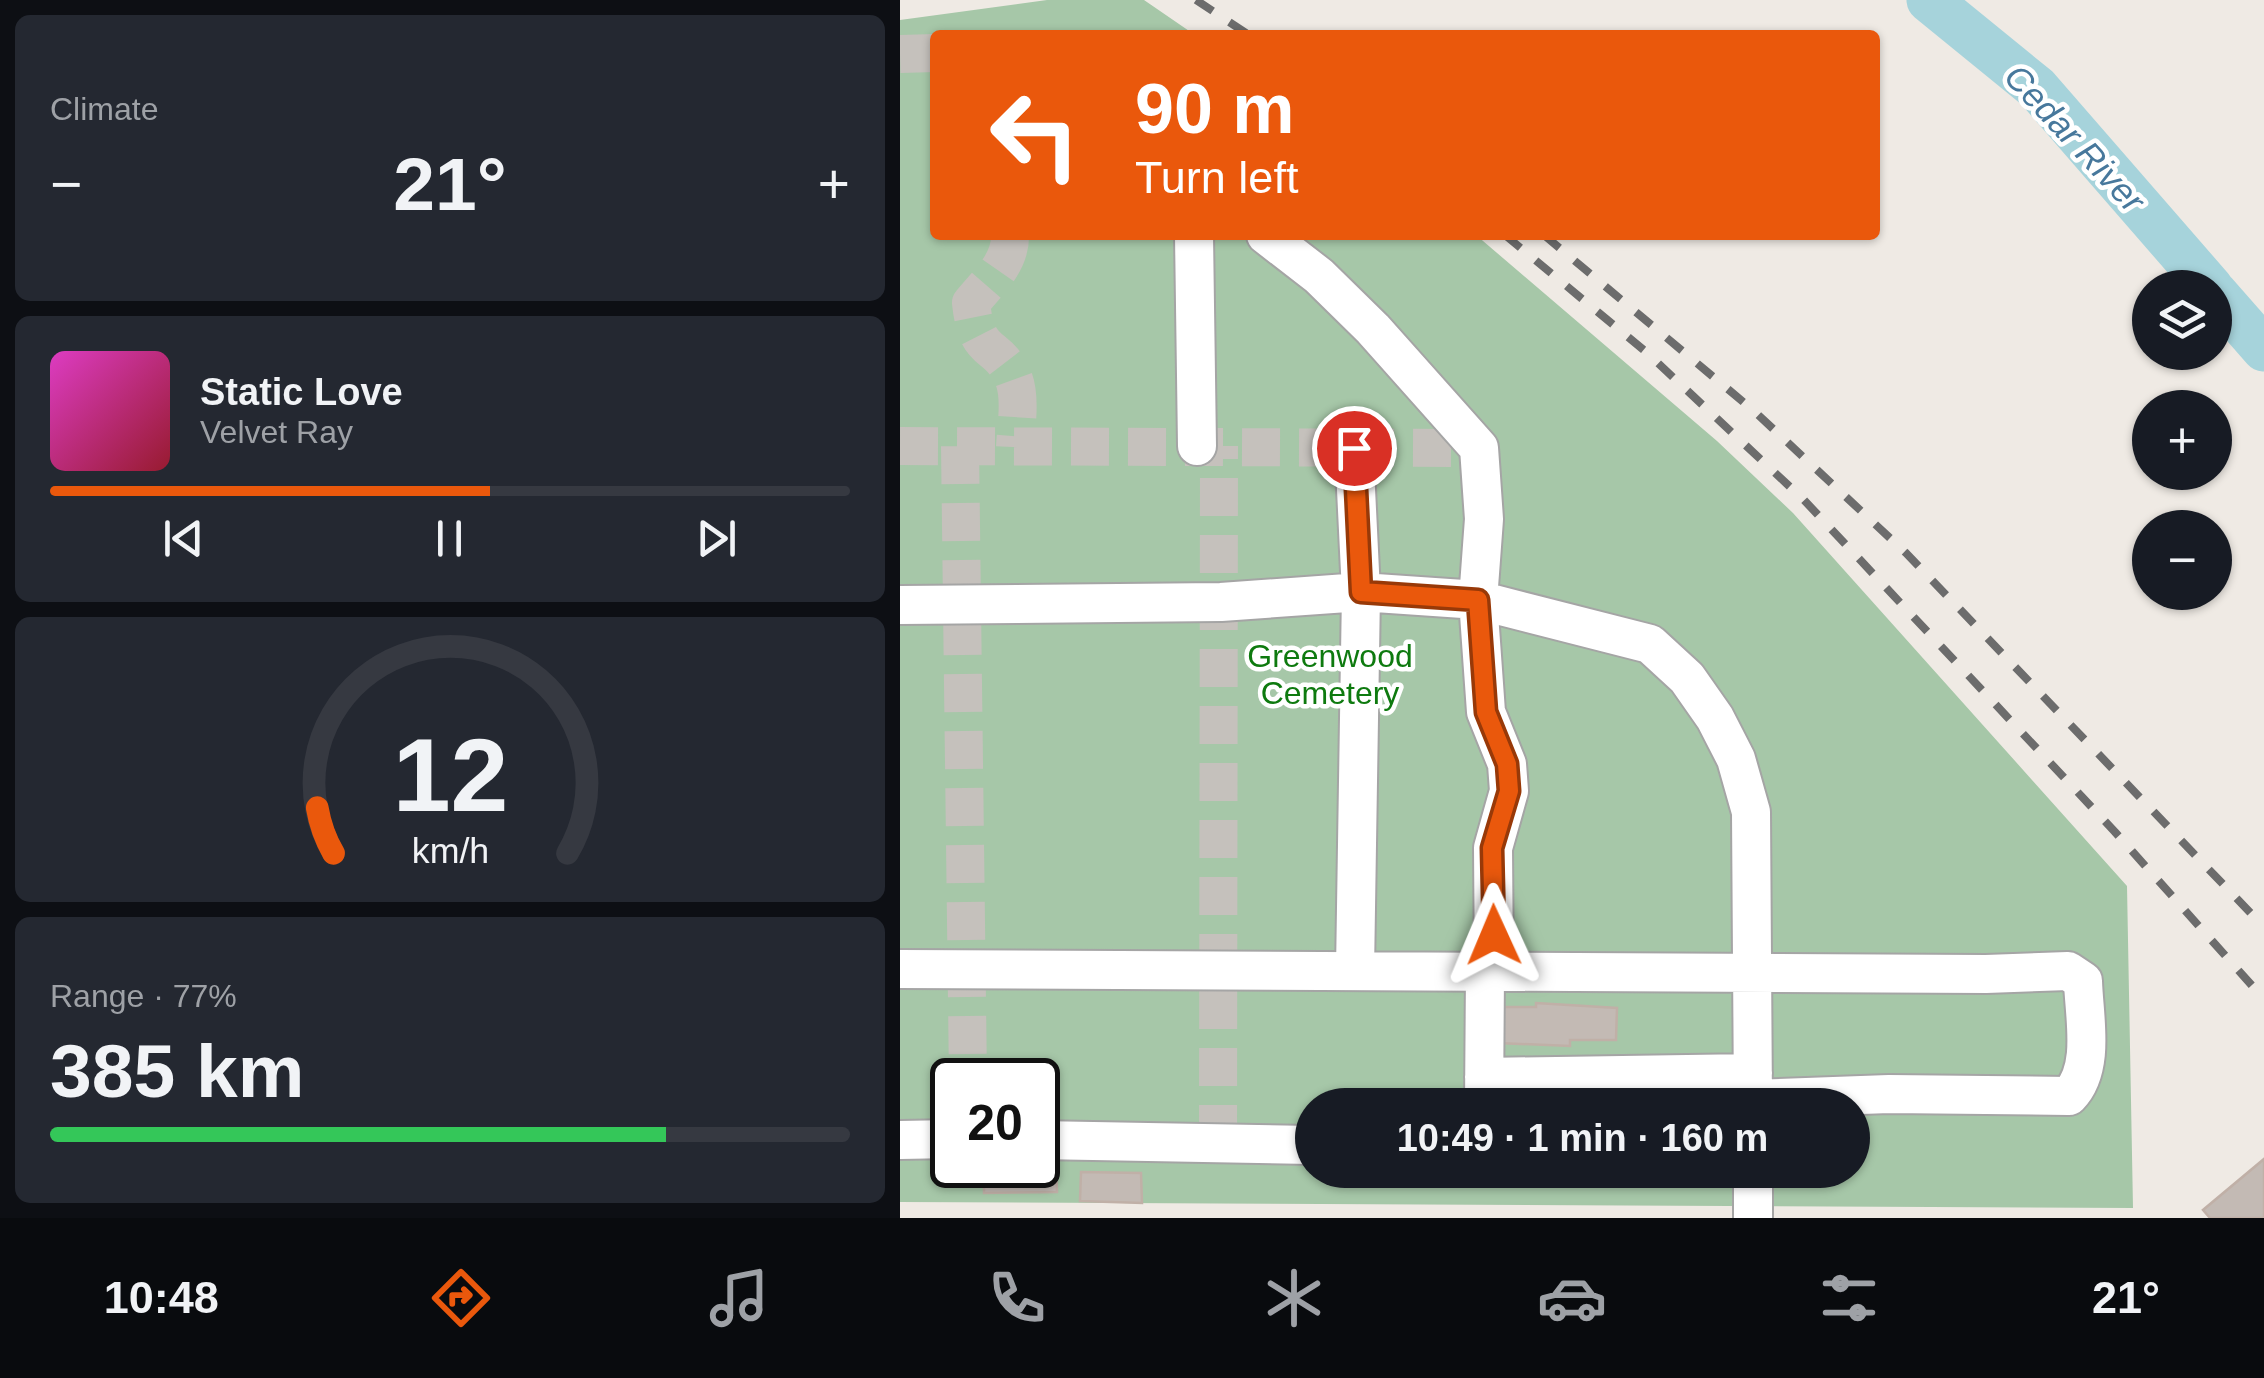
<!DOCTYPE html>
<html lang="en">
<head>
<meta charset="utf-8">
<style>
	:root { --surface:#171b24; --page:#242831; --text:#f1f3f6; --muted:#9ea1a6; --line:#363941; --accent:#ea580c }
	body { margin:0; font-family:Arial,sans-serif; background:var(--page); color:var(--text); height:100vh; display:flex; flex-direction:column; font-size:38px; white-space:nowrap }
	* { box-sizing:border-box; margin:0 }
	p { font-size:32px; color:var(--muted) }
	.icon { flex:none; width:55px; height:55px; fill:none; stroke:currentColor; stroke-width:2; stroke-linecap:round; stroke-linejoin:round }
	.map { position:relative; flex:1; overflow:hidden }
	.drawer { display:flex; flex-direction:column; gap:15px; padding:15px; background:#0d0f14; width:900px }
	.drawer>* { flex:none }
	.hud { position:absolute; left:30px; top:30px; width:950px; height:210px; border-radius:10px; box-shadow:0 2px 8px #0004; background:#ea580c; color:#fff; overflow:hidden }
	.tools { position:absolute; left:1232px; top:270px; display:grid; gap:20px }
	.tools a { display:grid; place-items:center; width:100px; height:100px; border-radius:50%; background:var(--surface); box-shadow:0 2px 8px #0004; font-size:50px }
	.speed { position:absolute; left:30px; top:1058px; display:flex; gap:20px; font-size:50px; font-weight:700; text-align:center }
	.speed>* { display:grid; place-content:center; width:130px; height:130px; border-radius:50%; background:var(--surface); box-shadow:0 2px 8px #0004; line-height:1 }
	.speed .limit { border:5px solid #111; border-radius:15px; background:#fff; color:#111 }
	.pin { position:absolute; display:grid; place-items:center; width:85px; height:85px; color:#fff; margin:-42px; border:5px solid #fff; border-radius:50%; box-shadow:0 2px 10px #0007 }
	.me { position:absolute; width:110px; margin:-55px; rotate:359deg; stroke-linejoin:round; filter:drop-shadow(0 0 8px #0008) }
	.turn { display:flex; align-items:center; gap:35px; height:210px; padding:0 40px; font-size:45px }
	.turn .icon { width:130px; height:130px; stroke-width:2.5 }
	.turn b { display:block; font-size:70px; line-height:85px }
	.big { font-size:75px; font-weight:700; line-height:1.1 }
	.drawer .card { flex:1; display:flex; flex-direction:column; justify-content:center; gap:15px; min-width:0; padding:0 35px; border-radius:15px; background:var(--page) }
	.drawer .dial { align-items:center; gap:0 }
	.dial svg { height:260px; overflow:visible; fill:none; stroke:var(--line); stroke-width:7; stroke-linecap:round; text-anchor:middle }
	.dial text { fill:var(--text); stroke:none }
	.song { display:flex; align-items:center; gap:30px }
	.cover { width:120px; height:120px; border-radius:15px; background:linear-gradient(135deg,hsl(310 70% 55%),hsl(350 70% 35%)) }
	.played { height:10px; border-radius:5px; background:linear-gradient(90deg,var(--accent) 55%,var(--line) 55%) }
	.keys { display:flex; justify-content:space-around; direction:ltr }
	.heat { display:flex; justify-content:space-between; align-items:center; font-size:55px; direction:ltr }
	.charge { height:15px; border-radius:8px; background:linear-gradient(90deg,#34c759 77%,var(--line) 0) }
	.trip { position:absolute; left:395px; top:1088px; width:575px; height:100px; border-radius:50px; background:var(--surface); box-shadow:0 2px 8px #0004; font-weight:700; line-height:100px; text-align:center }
	.menu { display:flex; height:160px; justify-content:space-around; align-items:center; background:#090b0e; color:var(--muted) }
	.menu .icon { width:70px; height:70px }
	.menu .selected { color:var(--accent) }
	.menu b { font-size:45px; color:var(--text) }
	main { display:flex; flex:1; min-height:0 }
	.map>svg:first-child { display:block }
	.cemetery { fill:#a6c7a8; fill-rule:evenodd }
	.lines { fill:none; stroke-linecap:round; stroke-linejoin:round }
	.river { stroke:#a6d3db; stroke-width:45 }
	.building { fill:#c3bab4; stroke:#c0b0a7; stroke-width:2.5 }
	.minor-tunnel { stroke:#c5c1bc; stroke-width:38; stroke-dasharray:38 19; stroke-linecap:butt }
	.minor-casing { stroke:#a5a5a5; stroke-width:42 }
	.minor { stroke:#fff; stroke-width:38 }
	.rail { stroke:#6c6c6c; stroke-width:8; stroke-dasharray:20 20; stroke-linecap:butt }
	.route-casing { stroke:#983908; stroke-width:25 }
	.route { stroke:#ea580c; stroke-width:18 }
	.labels { text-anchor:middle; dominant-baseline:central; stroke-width:9; stroke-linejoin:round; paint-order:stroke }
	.park-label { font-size:32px; fill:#0e7a0f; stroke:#fff }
	.water-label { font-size:35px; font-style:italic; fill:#47789c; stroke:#fff }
</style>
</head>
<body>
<main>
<section class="drawer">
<div class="card"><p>Climate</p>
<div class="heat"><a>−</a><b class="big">21°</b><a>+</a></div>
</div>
<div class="card">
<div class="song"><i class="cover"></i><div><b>Static Love</b><p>Velvet Ray</p></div></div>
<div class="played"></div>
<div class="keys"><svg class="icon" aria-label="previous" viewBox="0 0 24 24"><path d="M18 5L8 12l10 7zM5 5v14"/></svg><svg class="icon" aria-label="pause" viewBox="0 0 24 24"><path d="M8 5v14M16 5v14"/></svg><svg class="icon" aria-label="next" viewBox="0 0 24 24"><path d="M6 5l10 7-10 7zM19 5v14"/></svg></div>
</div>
<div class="card dial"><svg viewBox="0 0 100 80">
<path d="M14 69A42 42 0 1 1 86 69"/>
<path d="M14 69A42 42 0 0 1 9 55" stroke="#ea580c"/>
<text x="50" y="56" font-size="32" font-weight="700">12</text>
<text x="50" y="72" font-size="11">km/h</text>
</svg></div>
<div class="card"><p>Range · 77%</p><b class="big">385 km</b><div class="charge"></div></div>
</section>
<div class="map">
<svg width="1364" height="1218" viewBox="0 0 1364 1218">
	<rect width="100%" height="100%" fill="#efeae4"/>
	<path class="cemetery" d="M147,0H244L295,35H35V235H576L817,441L893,513L1227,886L1233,1208L0,1202V20ZM52,1080H138V1165H52ZM412,1105H952V1170H412Z"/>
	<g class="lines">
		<path class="river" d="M1029,0L1137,88L1311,288
			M1315,293L1364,349"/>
	</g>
	<path class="building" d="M636,1003L717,1008L716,1040H670V1046L598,1043V1007H636Z
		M1364,1159V1218H1310L1303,1210Z
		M156,1164L157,1192L84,1193V1165Z
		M181,1172L241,1173L242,1203L180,1201Z"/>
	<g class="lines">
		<path class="minor-tunnel" d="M0,54L35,53
			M110,235C111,263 88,282 71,303C77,358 96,341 112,375C122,395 116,425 115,447
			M0,446L579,448
			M60,446L68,1080
			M318,1143L319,446"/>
		<g class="minor-casing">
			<path id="minor" d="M294,235L297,446
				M366,235L419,276L473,329L579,448L584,519L578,600L586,712L607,764L609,791L593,848L594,972
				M454,448L461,592L455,971
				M0,605L321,602L461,592L578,600L750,644L787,678L815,718L836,759L851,812L853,1105
				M0,969L1086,974L1168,971L1183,981C1184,1017 1196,1068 1169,1096L989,1094L853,1099
				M584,1077L853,1073
				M584,1105L585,972
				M0,1140L52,1139
				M138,1140L412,1145
				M853,1170V1218"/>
		</g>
		<use href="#minor" class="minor"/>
		<path class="rail" d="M296,0L349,35
			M605,235L745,351L904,500L1215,832L1364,999
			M644,235L854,411L1006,553L1364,927"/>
	</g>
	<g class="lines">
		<g class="route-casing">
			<path id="route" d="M454,448L461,592L578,600L586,712L607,764L609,791L592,848L594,935"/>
		</g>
		<use href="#route" class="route"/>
	</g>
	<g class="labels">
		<g class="park-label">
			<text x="430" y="656">Greenwood<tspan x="430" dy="37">Cemetery</tspan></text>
		</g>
		<g class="water-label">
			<text transform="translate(1175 138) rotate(47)">Cedar River</text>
		</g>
	</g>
</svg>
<div class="tools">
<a><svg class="icon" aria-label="layers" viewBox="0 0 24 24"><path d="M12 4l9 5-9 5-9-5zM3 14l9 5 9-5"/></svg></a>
<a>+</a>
<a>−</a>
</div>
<div class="speed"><div class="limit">20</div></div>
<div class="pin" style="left:454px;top:448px;background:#d93025"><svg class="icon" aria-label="arrive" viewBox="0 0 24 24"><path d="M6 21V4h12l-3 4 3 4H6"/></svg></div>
<svg class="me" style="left:594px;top:935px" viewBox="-20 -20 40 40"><path d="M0-17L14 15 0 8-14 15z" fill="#ea580c" stroke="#fff" stroke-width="4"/></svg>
<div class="trip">10:49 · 1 min · 160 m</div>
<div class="hud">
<div class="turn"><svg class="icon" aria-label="left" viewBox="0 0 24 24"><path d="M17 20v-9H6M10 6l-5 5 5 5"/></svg><div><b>90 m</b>Turn left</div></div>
</div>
</div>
</main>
<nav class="menu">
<b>10:48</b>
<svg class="icon selected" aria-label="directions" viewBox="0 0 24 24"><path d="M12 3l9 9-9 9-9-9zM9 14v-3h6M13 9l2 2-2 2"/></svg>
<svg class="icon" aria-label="music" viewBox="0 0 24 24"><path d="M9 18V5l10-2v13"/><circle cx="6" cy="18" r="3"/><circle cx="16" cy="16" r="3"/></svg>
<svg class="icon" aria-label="phone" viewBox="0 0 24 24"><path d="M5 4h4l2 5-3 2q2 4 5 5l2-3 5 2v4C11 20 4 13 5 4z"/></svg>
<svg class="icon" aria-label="climate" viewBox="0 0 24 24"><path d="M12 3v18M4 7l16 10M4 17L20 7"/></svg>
<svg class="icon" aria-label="car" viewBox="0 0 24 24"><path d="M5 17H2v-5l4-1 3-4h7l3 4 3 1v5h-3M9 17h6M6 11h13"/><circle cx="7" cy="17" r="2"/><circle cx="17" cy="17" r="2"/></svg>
<svg class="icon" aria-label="filters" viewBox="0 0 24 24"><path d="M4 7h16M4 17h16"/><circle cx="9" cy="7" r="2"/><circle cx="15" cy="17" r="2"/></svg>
<b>21°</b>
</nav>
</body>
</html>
